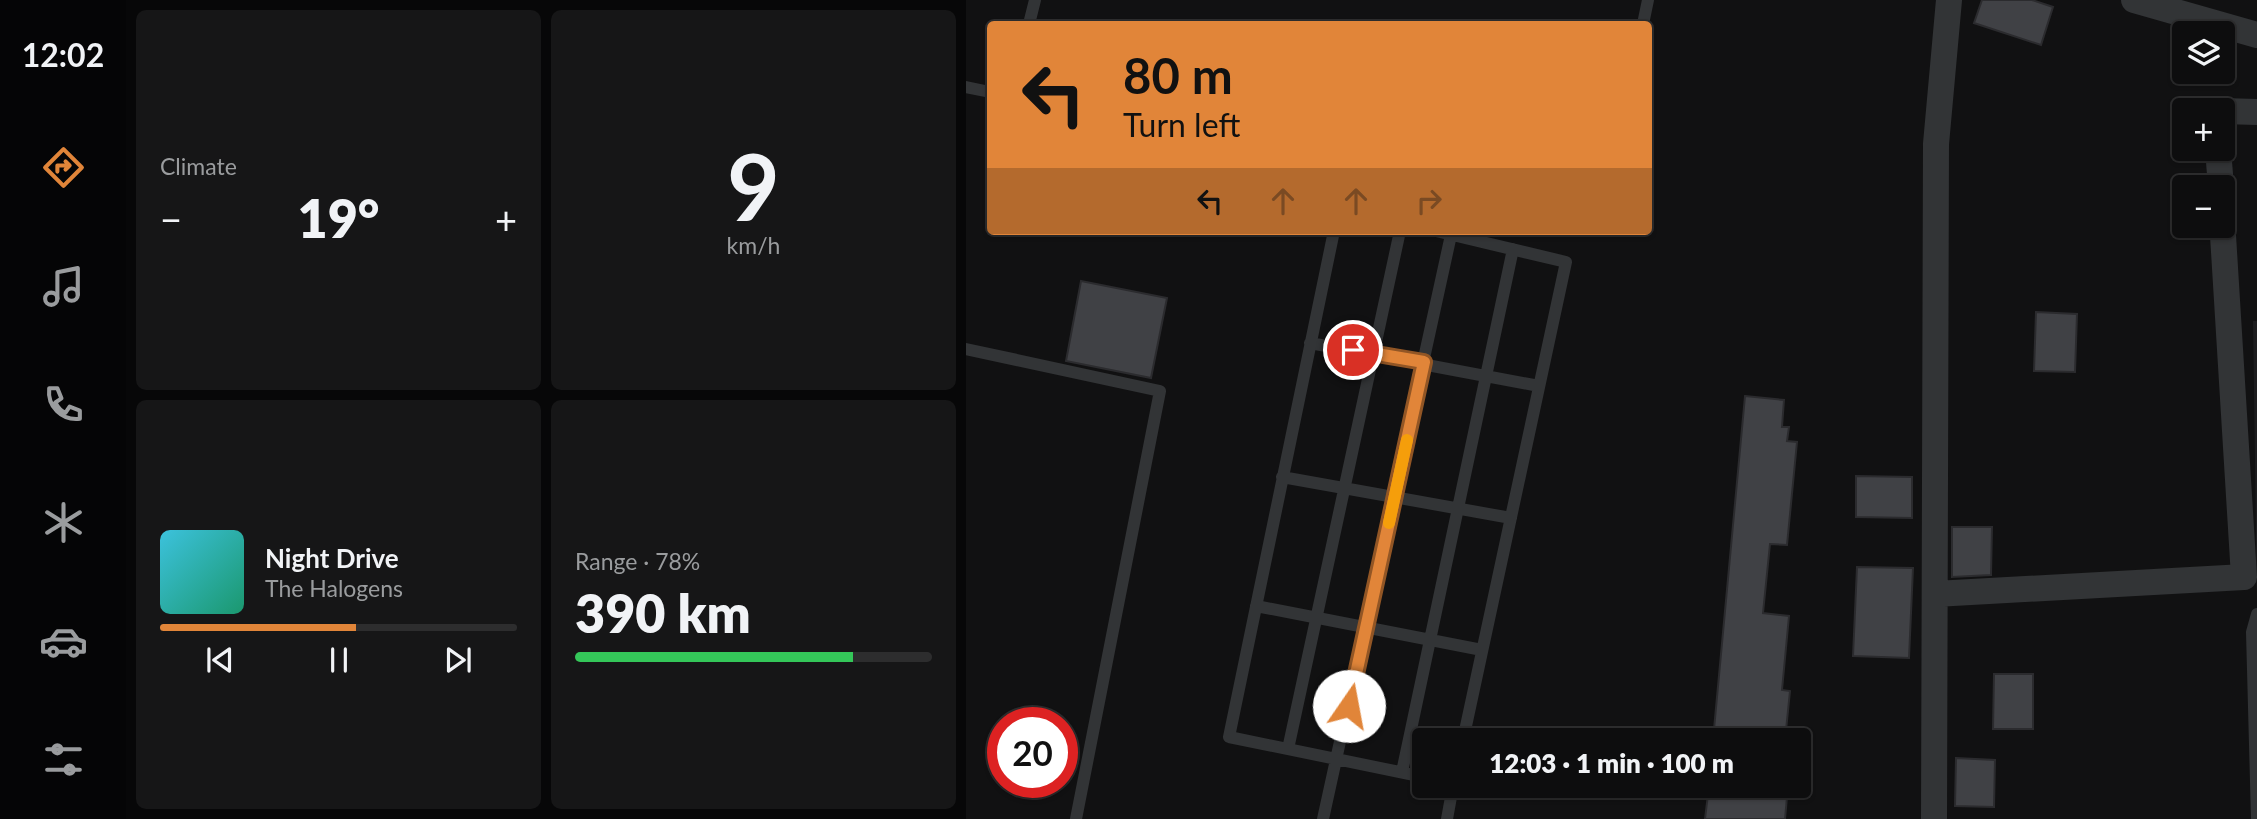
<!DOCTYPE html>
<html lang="en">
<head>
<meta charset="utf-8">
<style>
	:root { --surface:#0d0d0e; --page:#161617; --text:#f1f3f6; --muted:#9a9c9e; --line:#2d2d2e; --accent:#e18539 }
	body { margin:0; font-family:Lato,sans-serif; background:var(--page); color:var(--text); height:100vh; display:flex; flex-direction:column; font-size:26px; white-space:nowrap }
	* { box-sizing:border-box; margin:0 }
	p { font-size:23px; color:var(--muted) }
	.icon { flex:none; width:38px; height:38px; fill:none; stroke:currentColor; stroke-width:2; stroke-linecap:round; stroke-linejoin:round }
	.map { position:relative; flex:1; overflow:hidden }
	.drawer { display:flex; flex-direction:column; gap:10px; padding:10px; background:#070708; width:840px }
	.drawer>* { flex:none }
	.guide { position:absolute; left:21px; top:21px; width:665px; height:214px; border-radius:7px; box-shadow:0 2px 5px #0004,0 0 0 2px var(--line); background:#e18539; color:#111; overflow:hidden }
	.tools { position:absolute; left:1206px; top:21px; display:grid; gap:14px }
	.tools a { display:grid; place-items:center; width:63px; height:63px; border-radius:7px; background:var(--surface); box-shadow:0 2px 5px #0004,0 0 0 2px var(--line); font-size:35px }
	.speed { position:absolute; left:21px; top:707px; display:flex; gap:14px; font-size:35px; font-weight:700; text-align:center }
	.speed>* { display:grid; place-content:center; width:91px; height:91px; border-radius:50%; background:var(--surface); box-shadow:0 2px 5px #0004,0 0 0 2px var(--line); line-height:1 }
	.speed .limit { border:10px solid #d22; background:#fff; color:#111 }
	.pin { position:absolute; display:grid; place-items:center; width:60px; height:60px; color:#fff; margin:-30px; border:4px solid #fff; border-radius:50%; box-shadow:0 2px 7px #0007 }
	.me { position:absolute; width:77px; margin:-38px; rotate:12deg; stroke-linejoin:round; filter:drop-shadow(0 0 5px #0008) }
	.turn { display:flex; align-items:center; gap:24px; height:147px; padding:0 21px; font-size:32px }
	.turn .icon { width:91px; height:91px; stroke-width:2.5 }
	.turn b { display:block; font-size:49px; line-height:60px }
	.lanes { display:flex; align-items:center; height:66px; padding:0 21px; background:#0003; justify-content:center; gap:35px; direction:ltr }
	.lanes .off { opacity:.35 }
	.big { font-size:52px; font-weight:800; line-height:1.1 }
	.drawer .card { flex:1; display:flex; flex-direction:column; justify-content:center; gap:10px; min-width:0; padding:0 24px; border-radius:10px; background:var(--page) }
	.drawer .dial { align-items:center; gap:0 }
	.dial b { font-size:91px; line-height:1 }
	.song { display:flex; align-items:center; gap:21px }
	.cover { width:84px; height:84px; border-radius:10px; background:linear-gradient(135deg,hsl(190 70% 55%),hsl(160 70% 35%)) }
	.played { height:7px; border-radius:4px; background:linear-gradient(90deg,var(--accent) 55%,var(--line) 55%) }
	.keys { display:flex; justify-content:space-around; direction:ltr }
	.heat { display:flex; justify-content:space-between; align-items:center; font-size:38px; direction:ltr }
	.charge { height:10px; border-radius:5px; background:linear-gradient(90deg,#34c759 78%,var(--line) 0) }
	.drawer .tiles { flex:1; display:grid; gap:10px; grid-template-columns:repeat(2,1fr) }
	.trip { position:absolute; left:446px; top:728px; width:399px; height:70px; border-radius:7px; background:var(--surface); box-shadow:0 2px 5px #0004,0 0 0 2px var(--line); font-weight:800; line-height:70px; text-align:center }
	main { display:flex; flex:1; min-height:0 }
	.dock { display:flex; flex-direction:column; width:126px; justify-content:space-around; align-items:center; background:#050506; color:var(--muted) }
	.dock .icon { width:49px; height:49px }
	.dock .selected { color:var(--accent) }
	.dock b { font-size:32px; color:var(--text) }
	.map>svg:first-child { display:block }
	.built { fill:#1d1d1f }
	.building { fill:#404145; stroke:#2b2b2e; stroke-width:2 }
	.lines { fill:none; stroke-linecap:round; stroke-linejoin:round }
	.service { stroke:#323436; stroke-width:12 }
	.minor { stroke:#323436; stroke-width:26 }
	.route-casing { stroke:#925625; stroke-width:18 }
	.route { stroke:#e18539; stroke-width:12 }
	.slow { stroke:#f59e0b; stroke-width:12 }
</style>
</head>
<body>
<main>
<nav class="dock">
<b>12:02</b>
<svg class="icon selected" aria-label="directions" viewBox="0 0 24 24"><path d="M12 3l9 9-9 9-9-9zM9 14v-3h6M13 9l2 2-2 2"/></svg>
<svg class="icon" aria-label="music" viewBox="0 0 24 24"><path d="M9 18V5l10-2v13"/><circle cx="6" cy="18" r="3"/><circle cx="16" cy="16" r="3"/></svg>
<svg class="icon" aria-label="phone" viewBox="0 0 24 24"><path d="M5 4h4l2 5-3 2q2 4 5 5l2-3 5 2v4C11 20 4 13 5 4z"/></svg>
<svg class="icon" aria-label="climate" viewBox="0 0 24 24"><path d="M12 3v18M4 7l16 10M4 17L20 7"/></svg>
<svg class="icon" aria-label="car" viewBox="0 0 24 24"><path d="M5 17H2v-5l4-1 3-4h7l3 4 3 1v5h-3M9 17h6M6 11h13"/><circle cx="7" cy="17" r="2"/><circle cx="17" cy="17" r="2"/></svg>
<svg class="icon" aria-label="filters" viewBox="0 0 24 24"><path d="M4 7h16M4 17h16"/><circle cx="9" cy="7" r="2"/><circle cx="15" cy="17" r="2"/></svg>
</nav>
<section class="drawer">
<div class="tiles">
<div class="card"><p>Climate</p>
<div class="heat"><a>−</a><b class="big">19°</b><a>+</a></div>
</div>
<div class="card dial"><b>9</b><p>km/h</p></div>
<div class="card">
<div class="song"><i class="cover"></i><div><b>Night Drive</b><p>The Halogens</p></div></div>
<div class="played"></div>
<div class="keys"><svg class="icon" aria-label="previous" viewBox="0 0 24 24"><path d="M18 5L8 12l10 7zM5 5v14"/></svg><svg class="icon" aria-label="pause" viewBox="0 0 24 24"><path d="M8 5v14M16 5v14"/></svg><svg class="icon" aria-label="next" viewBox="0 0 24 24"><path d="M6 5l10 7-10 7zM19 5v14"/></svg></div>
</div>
<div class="card"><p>Range · 78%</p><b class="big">390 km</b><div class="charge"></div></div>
</div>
</section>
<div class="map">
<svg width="1291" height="819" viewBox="0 0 1291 819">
	<rect width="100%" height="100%" fill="#111112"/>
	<path class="built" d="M1287,321H1291V606Z"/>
	<path class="building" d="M1016,0H1066L1087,7L1075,45L1008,23Z
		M115,281L201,298L185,378L100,361Z
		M1070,312L1111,314L1109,372L1068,371Z
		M779,396L818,400L816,427H823L821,441L831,442L821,545L804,544L797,613L823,616L816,690L824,691L819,740H747Z
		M890,476L946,477V518L890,517Z
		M986,527H1026L1025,575L986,577Z
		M891,567L947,568L943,658L887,656Z
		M1028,674H1067V729H1027Z
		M990,758L1029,760L1028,807L989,806Z
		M743,786H822L819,819H739Z"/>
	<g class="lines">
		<path class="service" d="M63,24L69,0
			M677,24L682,0
			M0,87L24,92
			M368,231L263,737L458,777
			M470,231L600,262L497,740
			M344,343L573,386
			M0,349L194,391L110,819
			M316,477L545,518
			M290,606L516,650
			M322,749L434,231
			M436,772L547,249
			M357,819L485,235
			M481,819L487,786
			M1291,819L1286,632L1291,614"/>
		<path class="minor" d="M1168,0L1291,35
			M1256,111L1291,112
			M1252,149L1255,187
			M969,594L1278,577L1256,219
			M968,819L970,144L983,0"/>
	</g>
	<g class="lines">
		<g class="route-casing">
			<path id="route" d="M383,706L458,362L387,350"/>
		</g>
		<use href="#route" class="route"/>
		<path class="slow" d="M423,523L441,440"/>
	</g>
</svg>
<div class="tools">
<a><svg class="icon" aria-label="layers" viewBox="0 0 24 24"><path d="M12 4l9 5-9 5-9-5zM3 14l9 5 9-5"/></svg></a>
<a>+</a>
<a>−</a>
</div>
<div class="speed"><div class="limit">20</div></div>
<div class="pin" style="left:387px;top:350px;background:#d93025"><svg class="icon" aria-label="arrive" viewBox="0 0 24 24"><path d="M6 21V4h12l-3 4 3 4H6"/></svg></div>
<svg class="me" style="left:383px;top:706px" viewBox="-20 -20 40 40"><circle r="19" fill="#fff"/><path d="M0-13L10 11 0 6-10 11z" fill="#e18539"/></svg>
<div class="trip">12:03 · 1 min · 100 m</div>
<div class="guide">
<div class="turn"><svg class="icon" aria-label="left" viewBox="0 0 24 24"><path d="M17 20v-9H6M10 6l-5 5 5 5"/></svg><div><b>80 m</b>Turn left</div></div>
<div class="lanes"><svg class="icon" aria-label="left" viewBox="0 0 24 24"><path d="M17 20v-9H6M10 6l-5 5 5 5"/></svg><svg class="icon off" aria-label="ahead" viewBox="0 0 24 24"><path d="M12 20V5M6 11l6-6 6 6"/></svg><svg class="icon off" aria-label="ahead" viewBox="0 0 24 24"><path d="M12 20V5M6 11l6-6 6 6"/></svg><svg class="icon off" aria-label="right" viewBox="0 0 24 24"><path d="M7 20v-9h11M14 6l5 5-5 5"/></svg></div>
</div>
</div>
</main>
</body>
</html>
